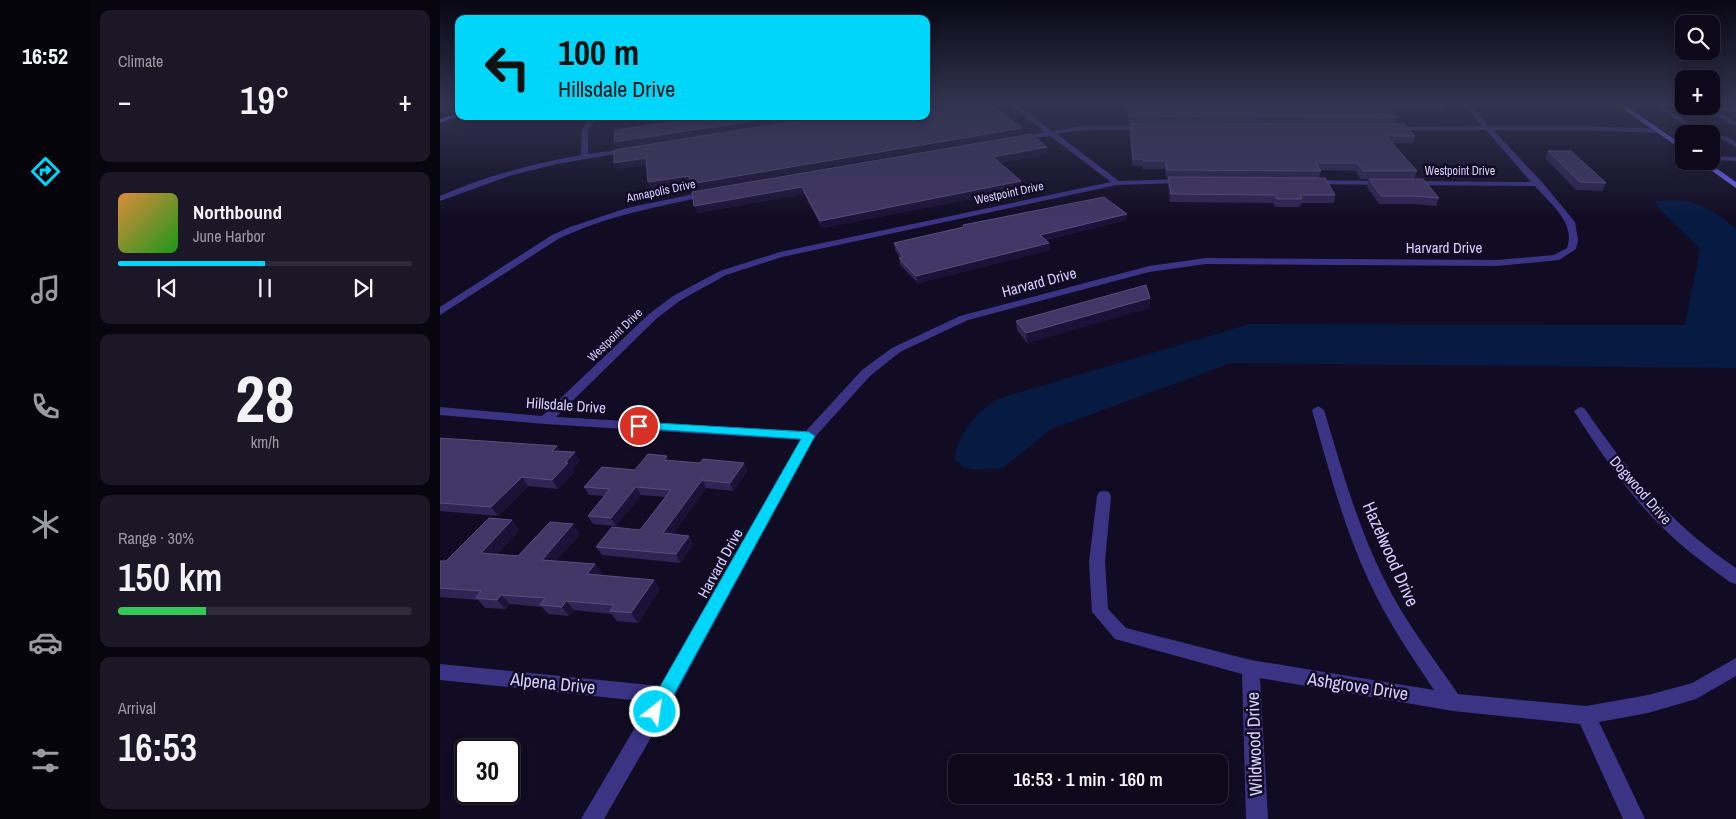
<!DOCTYPE html>
<html lang="en">
<head>
<meta charset="utf-8">
<style>
	:root { --surface:#0d091a; --page:#1b1727; --text:#f1f3f6; --muted:#9a9aa2; --line:#2d2a39; --accent:#00d6f9 }
	body { margin:0; font-family:"Archivo Narrow",sans-serif; background:var(--page); color:var(--text); height:100vh; display:flex; flex-direction:column; font-size:19px; white-space:nowrap }
	* { box-sizing:border-box; margin:0 }
	p { font-size:16px; color:var(--muted) }
	.icon { flex:none; width:28px; height:28px; fill:none; stroke:currentColor; stroke-width:2; stroke-linecap:round; stroke-linejoin:round }
	.map { position:relative; flex:1; overflow:hidden }
	.drawer { display:flex; flex-direction:column; gap:10px; padding:10px; background:#07050e; width:350px }
	.drawer>* { flex:none }
	.top-card { position:absolute; left:15px; top:15px; width:475px; height:105px; border-radius:10px; box-shadow:0 2px 12px #0003,0 0 0 1px var(--line); background:#00d6f9; color:#111; overflow:hidden }
	.fabs { position:absolute; left:1235px; top:15px; display:grid; gap:10px }
	.fabs a { display:grid; place-items:center; width:45px; height:45px; border-radius:10px; background:var(--surface); box-shadow:0 2px 12px #0003,0 0 0 1px var(--line); font-size:25px }
	.speed { position:absolute; left:15px; top:739px; display:flex; gap:10px; font-size:25px; font-weight:700; text-align:center }
	.speed>* { display:grid; place-content:center; width:65px; height:65px; border-radius:50%; background:var(--surface); box-shadow:0 2px 12px #0003,0 0 0 1px var(--line); line-height:1 }
	.speed .limit { border:2px solid #111; border-radius:8px; background:#fff; color:#111 }
	.pin { position:absolute; display:grid; place-items:center; width:42px; height:42px; color:#fff; margin:-21px; border:2px solid #fff; border-radius:50%; box-shadow:0 1px 5px #0007 }
	.me { position:absolute; width:55px; margin:-28px; rotate:30deg; stroke-linejoin:round; filter:drop-shadow(0 0 4px #0008) }
	.turn { display:flex; align-items:center; gap:18px; height:105px; padding:0 20px; font-size:22px }
	.turn .icon { width:65px; height:65px; stroke-width:2.5 }
	.turn b { display:block; font-size:35px; line-height:42px }
	.big { font-size:38px; font-weight:600; line-height:1.1 }
	.drawer .widget { flex:1; display:flex; flex-direction:column; justify-content:center; gap:8px; min-width:0; padding:0 18px; border-radius:10px; background:var(--page) }
	.drawer .dial { align-items:center; gap:0 }
	.dial b { font-size:65px; line-height:1 }
	.song { display:flex; align-items:center; gap:15px }
	.cover { width:60px; height:60px; border-radius:8px; background:linear-gradient(135deg,hsl(30 70% 55%),hsl(120 70% 35%)) }
	.played { height:5px; border-radius:2px; background:linear-gradient(90deg,var(--accent) 50%,var(--line) 50%) }
	.keys { display:flex; justify-content:space-around; direction:ltr }
	.heat { display:flex; justify-content:space-between; align-items:center; font-size:28px; direction:ltr }
	.charge { height:8px; border-radius:4px; background:linear-gradient(90deg,#34c759 30%,var(--line) 0) }
	.trip { position:absolute; left:508px; top:754px; width:280px; height:50px; border-radius:10px; background:var(--surface); box-shadow:0 2px 12px #0003,0 0 0 1px var(--line); font-weight:600; line-height:50px; text-align:center }
	main { display:flex; flex:1; min-height:0 }
	.menu { display:flex; flex-direction:column; width:90px; justify-content:space-around; align-items:center; background:#05040a; color:var(--muted) }
	.menu .icon { width:35px; height:35px }
	.menu .on { color:var(--accent) }
	.menu b { font-size:22px; color:var(--text) }
	.map>svg:first-child { display:block }
	.water { fill:#061a42 }
	.lines { fill:none; stroke-linecap:round; stroke-linejoin:round }
	.lane { fill:#3b3485; fill-rule:evenodd }
	.street { fill:#3b3485; fill-rule:evenodd }
	.secondary { fill:#6f65ff; fill-rule:evenodd }
	.wall { fill:#2f2452 }
	.shaded-wall { fill:#1b1337 }
	.building { fill:#413665; stroke:#584e7d }
	.route { fill:#00d6f9; stroke:#008ba2 }
	.labels { text-anchor:middle; dominant-baseline:central; stroke-width:5; stroke-linejoin:round; paint-order:stroke }
	.far-street-label { font-size:12px; fill:#d6ceff; stroke:#110c23 }
	.street-label { font-size:15px; fill:#d6ceff; stroke:#110c23 }
	.near-street-label { font-size:18px; fill:#d6ceff; stroke:#110c23 }
</style>
</head>
<body>
<main>
<nav class="menu">
<b>16:52</b>
<svg class="icon on" aria-label="directions" viewBox="0 0 24 24"><path d="M12 3l9 9-9 9-9-9zM9 14v-3h6M13 9l2 2-2 2"/></svg>
<svg class="icon" aria-label="music" viewBox="0 0 24 24"><path d="M9 18V5l10-2v13"/><circle cx="6" cy="18" r="3"/><circle cx="16" cy="16" r="3"/></svg>
<svg class="icon" aria-label="phone" viewBox="0 0 24 24"><path d="M5 4h4l2 5-3 2q2 4 5 5l2-3 5 2v4C11 20 4 13 5 4z"/></svg>
<svg class="icon" aria-label="climate" viewBox="0 0 24 24"><path d="M12 3v18M4 7l16 10M4 17L20 7"/></svg>
<svg class="icon" aria-label="car" viewBox="0 0 24 24"><path d="M5 17H2v-5l4-1 3-4h7l3 4 3 1v5h-3M9 17h6M6 11h13"/><circle cx="7" cy="17" r="2"/><circle cx="17" cy="17" r="2"/></svg>
<svg class="icon" aria-label="filters" viewBox="0 0 24 24"><path d="M4 7h16M4 17h16"/><circle cx="9" cy="7" r="2"/><circle cx="15" cy="17" r="2"/></svg>
</nav>
<section class="drawer">
<div class="widget"><p>Climate</p>
<div class="heat"><a>−</a><b class="big">19°</b><a>+</a></div>
</div>
<div class="widget">
<div class="song"><i class="cover"></i><div><b>Northbound</b><p>June Harbor</p></div></div>
<div class="played"></div>
<div class="keys"><svg class="icon" aria-label="previous" viewBox="0 0 24 24"><path d="M18 5L8 12l10 7zM5 5v14"/></svg><svg class="icon" aria-label="pause" viewBox="0 0 24 24"><path d="M8 5v14M16 5v14"/></svg><svg class="icon" aria-label="next" viewBox="0 0 24 24"><path d="M6 5l10 7-10 7zM19 5v14"/></svg></div>
</div>
<div class="widget dial"><b>28</b><p>km/h</p></div>
<div class="widget"><p>Range · 30%</p><b class="big">150 km</b><div class="charge"></div></div>
<div class="widget"><p>Arrival</p><b class="big">16:53</b></div>
</section>
<div class="map">
<svg width="1296" height="819" viewBox="0 0 1296 819">
	<rect width="100%" height="100%" fill="#110c23"/>
	<path class="water" d="M1216,201C1253,198 1268,205 1296,229V368L791,363L611,429L563,468L534,470L523,467L514,459C520,432 536,410 561,398L810,324L1245,325L1260,249L1217,207Z"/>
	<g class="lines">
		<path class="lane" d="M1183,104H1244L1246,107H1224L1266,134H1258L1217,107L1186,106Z
			M1274,105L1296,109V113L1272,108Z
			M1268,106L1296,122V126L1262,107Z
			M1271,136H1285L1296,142V147L1284,140H1271Z
			M1271,156L1296,157V161L1271,160Z"/>
		<path class="street" d="M569,104H576L612,131L643,126H707L708,127L705,129L643,130L617,134L679,181L743,179L747,181L743,183L677,185L342,257L286,275L241,300L217,318L116,417L366,431L422,370L452,348L520,316L709,266L766,258L1057,260L1114,255L1127,248C1136,222 1110,204 1095,186L970,185L966,183L970,181L1091,182L1046,130H952L950,129V127L1042,126L1023,104H1029L1049,126H1142L1219,129L1222,131L1219,133L1142,130H1053L1102,182L1135,222L1138,240L1136,249L1119,260L1057,266L766,264L709,272L528,320L460,352L430,376L374,438L232,701L164,819H141L210,702L0,680V664L220,686L360,440L105,424L0,415V407L102,416L209,314L233,296L280,271L340,252L671,182L610,136L576,140V138L605,132Z
			M0,107L19,108V112L0,111Z
			M151,116H158L148,130V154L190,148L194,150L192,151L117,164L72,175L0,201V196C45,176 92,164 141,155L142,130Z
			M870,180L943,181L947,183L943,185L873,184L869,182Z
			M268,191H271V195C215,208 171,214 118,239L0,315V307L112,235L130,227L187,208Z
			M878,406L884,410C901,467 917,525 944,579C964,620 992,656 1018,694L1146,706L1208,695L1252,683L1296,658V676L1256,699L1208,713L1159,722L1205,819H1183L1140,724L1013,711L820,678L828,819H806L802,674L675,639L652,612L649,562L657,496L659,492L664,491L669,492L671,496L665,562L668,609L686,628L811,660L994,690C970,654 946,619 928,579C903,525 888,467 872,410Z
			M1140,407L1144,408C1191,475 1228,522 1296,568V584L1290,582C1265,564 1240,546 1219,524C1186,491 1159,450 1134,411Z"/>
		<path class="secondary" d="M1176,104H1183L1244,146V151Z
			M19,112V116L0,123V119Z
			M1258,161H1266L1296,182V188Z"/>
	</g>
	<path class="wall" d="M684,104H1006L1007,105L1005,111H952L957,118L955,124L689,122L688,109H684Z
		M690,123L975,136L973,143H952L977,171L974,179L999,198L996,206L973,204H939L927,187L929,179H921L915,171L881,170L879,178L895,195L894,203H861L860,207H835L833,203L730,202L728,185V177H726L725,169H703L702,166H692L690,130Z
		M1108,151L1166,183L1162,191L1136,190L1105,158Z
		M608,154L560,163L581,181L582,189L382,228L364,194L257,213L252,192Z
		M686,220L606,240L609,243L610,250L478,283L460,265L459,258H460L455,250L454,243L523,227V225Z
		M710,298L709,308L587,343L577,330L576,321Z
		M0,438L117,446L120,451L140,461L132,470L134,472L118,489L88,486L58,516L0,511Z
		M230,461L260,463H304L307,471L293,491L266,488L233,534L253,544L240,563L162,555L156,547L200,530L225,497L201,495L176,526L153,524L148,516L164,496L149,495L144,487Z
		M79,530L57,554L78,556L140,534L116,561L155,564L162,573L160,575L214,580L220,589L198,623L177,621L171,614L134,610L129,616L108,614L102,607L70,604L66,609L45,608L38,600L0,597V561H6Z"/>
	<path class="shaded-wall" d="M345,116H385L177,149L174,142Z
		M582,128L583,134L253,191L250,184Z
		M607,147L608,154L553,164V157Z
		M206,158L209,165L176,170L174,163Z
		M249,176L251,183L211,189L208,182Z
		M581,181L582,189L382,228L380,221Z
		M362,187L364,194L257,213L254,206Z
		M687,214L686,220L601,241L600,235Z
		M609,243L610,250L478,283L476,276Z
		M710,298L709,308L587,343L586,333Z
		M117,446L122,455L112,451Z
		M135,452L140,461L132,470L134,472L118,489L112,480L125,463Z
		M227,456L231,464L224,460Z
		M304,463L307,471L293,491L290,483Z
		M82,477L88,486L58,516L51,507Z
		M262,480L266,488L228,541L223,533Z
		M196,487L201,495L176,526L171,518Z
		M72,520L79,530L49,562L41,553Z
		M133,524L140,534L109,569L102,560Z
		M249,536L253,544L240,563L236,554Z
		M155,564L162,573L154,584L147,574Z
		M214,580L220,589L198,623L191,613Z
		M61,595L70,604L66,609L57,600Z
		M126,601L134,610L129,616L122,607Z"/>
	<path class="building" d="M486,104H551L582,128L250,184L249,176L208,182L206,158L174,163V150L387,116H486Z
		M688,104H1006L1007,105H946L954,113H953L957,118L689,116Z
		M273,116H345L174,142L175,130Z
		M690,123L964,124L975,136H946L977,171H923L917,163H876L881,171L727,170L725,161H703V159H693Z
		M591,134L607,147L553,157L581,181L380,221L362,187L254,206L252,192Z
		M1108,151H1131L1166,183L1140,182Z
		M728,177L885,178L895,195H860L862,199H837L835,195L731,194Z
		M929,179H983L999,198L975,196H941Z
		M664,197L687,214L600,235L609,243L476,276L459,258L463,257L454,243L524,227L523,225Z
		M706,285L710,298L586,333L576,321Z
		M0,438L117,446L112,451L135,452L125,463H128L112,480L82,477L51,507L0,503Z
		M208,454L227,456L224,460L260,463L263,459L304,463L290,483L262,480L223,533L249,536L236,554L156,547L172,527L200,530L231,490L196,487L171,518L148,516L170,489L144,487L162,467L195,470Z
		M49,518L72,520L41,553L78,556L110,522L133,524L102,560L155,564L147,574L214,580L191,613L170,611L174,605L126,601L122,607L100,605L105,598L61,595L57,600L36,598L41,591L0,588V561H6Z"/>
	<linearGradient id="sky" x2="0" y2="1"><stop stop-color="#090713"/><stop offset="0.47" stop-color="#323450"/><stop offset="1" stop-color="#323450" stop-opacity="0"/></linearGradient>
	<rect width="1296" height="219" fill="url(#sky)"/>
	<path class="route" d="M199,422L369,432L375,436L221,718L215,720L209,718L207,712L209,706L361,439L195,428L193,426L195,423Z"/>
	<g class="labels">
		<g class="far-street-label">
			<text x="1020" y="171">Westpoint Drive</text>
			<text transform="translate(221 191) rotate(-12)">Annapolis Drive</text>
			<text transform="translate(569 193) rotate(-12)">Westpoint Drive</text>
			<text transform="translate(175 335) rotate(-44)">Westpoint Drive</text>
		</g>
		<g class="street-label">
			<text x="1004" y="247">Harvard Drive</text>
			<text transform="translate(599 282) rotate(-15)">Harvard Drive</text>
			<text transform="translate(126 405) rotate(4)">Hillsdale Drive</text>
			<text transform="translate(1201 490) rotate(49)">Dogwood Drive</text>
			<text transform="translate(280 563) rotate(-61)">Harvard Drive</text>
		</g>
		<g class="near-street-label">
			<text transform="translate(951 554) rotate(66)">Hazelwood Drive</text>
			<text transform="translate(113 683) rotate(6)">Alpena Drive</text>
			<text transform="translate(918 686) rotate(9)">Ashgrove Drive</text>
			<text transform="translate(814 744) rotate(-92)">Wildwood Drive</text>
		</g>
	</g>
</svg>
<div class="fabs">
<a><svg class="icon" aria-label="search" viewBox="0 0 24 24"><circle cx="10" cy="10" r="6"/><path d="M15 15l6 6"/></svg></a>
<a>+</a>
<a>−</a>
</div>
<div class="speed"><div class="limit">30</div></div>
<div class="pin" style="left:199px;top:426px;background:#d93025"><svg class="icon" aria-label="arrive" viewBox="0 0 24 24"><path d="M6 21V4h12l-3 4 3 4H6"/></svg></div>
<svg class="me" style="left:215px;top:712px" viewBox="-20 -20 40 40"><circle r="17" fill="#00d6f9" stroke="#fff" stroke-width="3"/><path d="M0-11L8 9 0 5-8 9z" fill="#fff"/></svg>
<div class="trip">16:53 · 1 min · 160 m</div>
<div class="top-card">
<div class="turn"><svg class="icon" aria-label="left" viewBox="0 0 24 24"><path d="M17 20v-9H6M10 6l-5 5 5 5"/></svg><div><b>100 m</b>Hillsdale Drive</div></div>
</div>
</div>
</main>
</body>
</html>
